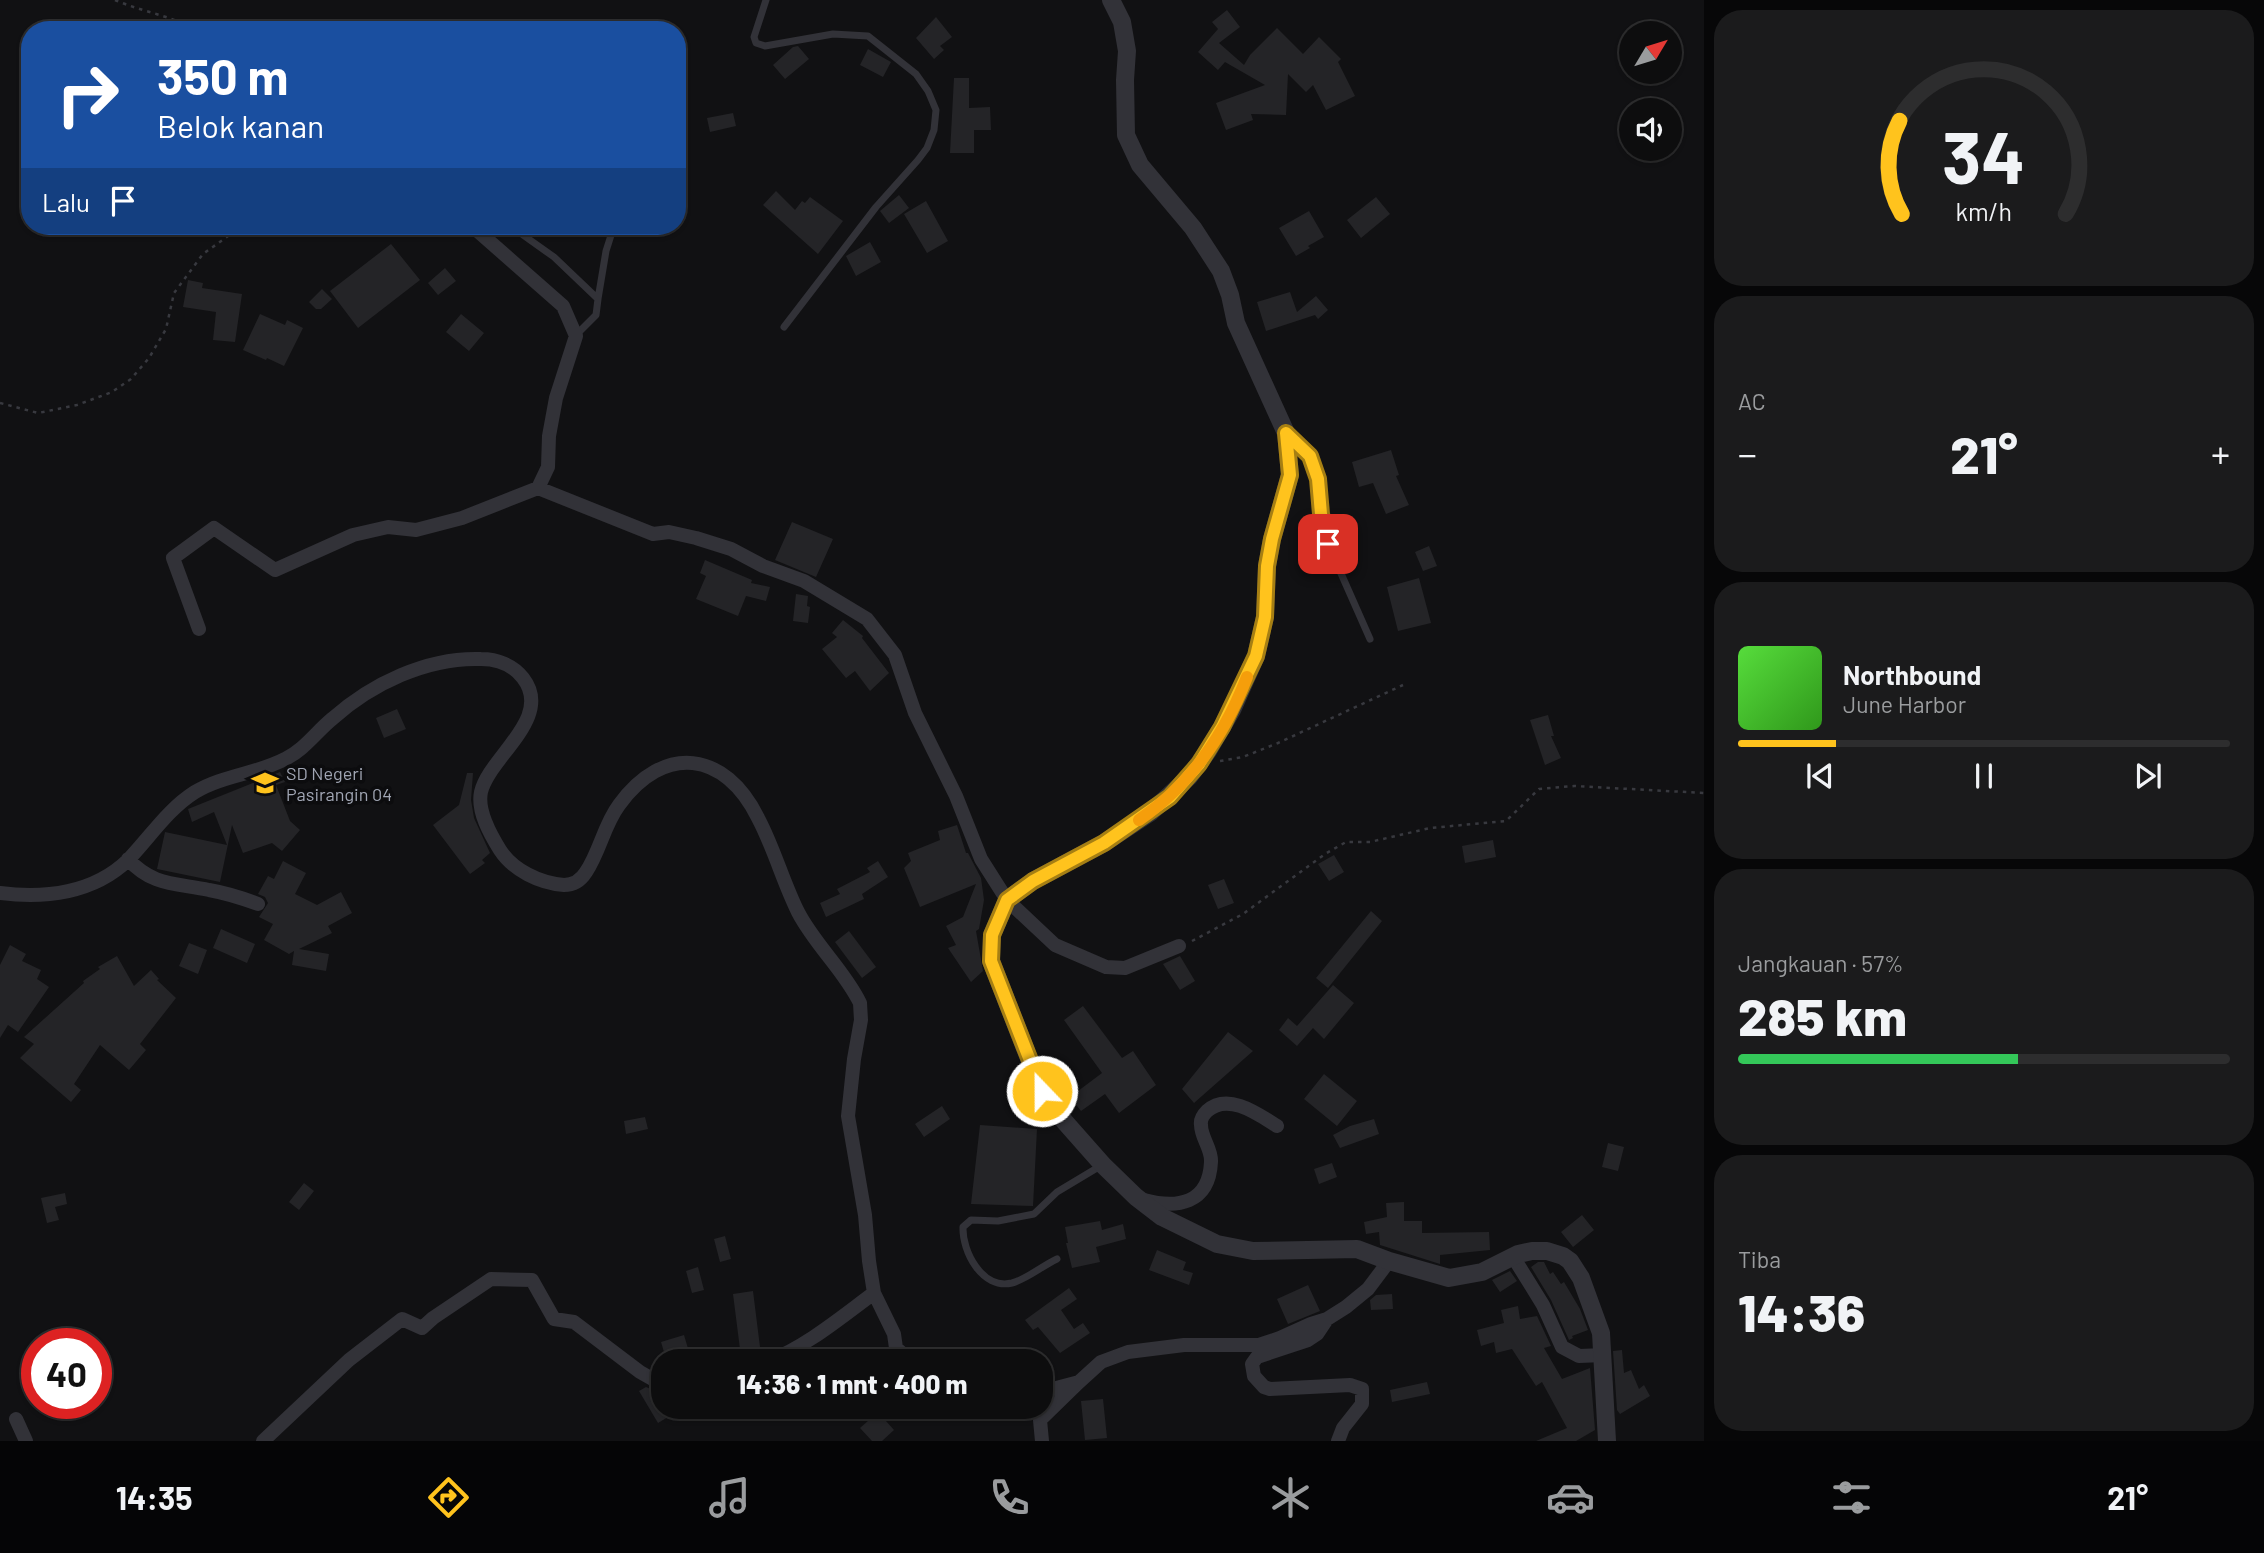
<!DOCTYPE html>
<html lang="id">
<head>
<meta charset="utf-8">
<style>
	:root { --surface:#0d0d0e; --page:#1b1b1c; --text:#f1f3f6; --muted:#9a9c9e; --line:#2d2d2e; --accent:#ffc31d }
	body { margin:0; font-family:Barlow,sans-serif; background:var(--page); color:var(--text); height:100vh; display:flex; flex-direction:column; font-size:26px; white-space:nowrap }
	* { box-sizing:border-box; margin:0 }
	p { font-size:23px; color:var(--muted) }
	.icon { flex:none; width:38px; height:38px; fill:none; stroke:currentColor; stroke-width:2; stroke-linecap:round; stroke-linejoin:round }
	.map { position:relative; flex:1; overflow:hidden }
	.side { display:flex; flex-direction:column; gap:10px; padding:10px; background:#070708; width:560px }
	.side>* { flex:none }
	.banner { position:absolute; left:21px; top:21px; width:665px; height:214px; border-radius:28px; box-shadow:0 2px 5px #0004,0 0 0 2px var(--line); background:#1a4fa0; color:#fff; overflow:hidden }
	.needle { width:46px; rotate:52deg }
	.fabs { position:absolute; left:1619px; top:21px; display:grid; gap:14px }
	.fabs a { display:grid; place-items:center; width:63px; height:63px; border-radius:50%; background:var(--surface); box-shadow:0 2px 5px #0004,0 0 0 2px var(--line); font-size:35px }
	.speed { position:absolute; left:21px; top:1328px; display:flex; gap:14px; font-size:35px; font-weight:700; text-align:center }
	.speed>* { display:grid; place-content:center; width:91px; height:91px; border-radius:50%; background:var(--surface); box-shadow:0 2px 5px #0004,0 0 0 2px var(--line); line-height:1 }
	.speed .limit { border:10px solid #d22; background:#fff; color:#111 }
	.pin { position:absolute; display:grid; place-items:center; width:60px; height:60px; color:#fff; margin:-30px; border-radius:14px; box-shadow:0 4px 10px #0006 }
	.me { position:absolute; width:77px; margin:-38px; rotate:338deg; stroke-linejoin:round; filter:drop-shadow(0 0 5px #0008) }
	.turn { display:flex; align-items:center; gap:24px; height:147px; padding:0 21px; font-size:32px }
	.turn .icon { width:91px; height:91px; stroke-width:2.5 }
	.turn b { display:block; font-size:49px; line-height:60px }
	.then { display:flex; align-items:center; height:66px; padding:0 21px; background:#0003; gap:14px; font-size:26px }
	.big { font-size:52px; font-weight:800; line-height:1.1 }
	.side .widget { flex:1; display:flex; flex-direction:column; justify-content:center; gap:10px; min-width:0; padding:0 24px; border-radius:28px; background:var(--page) }
	.side .dial { align-items:center; gap:0 }
	.dial svg { height:182px; overflow:visible; fill:none; stroke:var(--line); stroke-width:7; stroke-linecap:round; text-anchor:middle }
	.dial text { fill:var(--text); stroke:none }
	.song { display:flex; align-items:center; gap:21px }
	.cover { width:84px; height:84px; border-radius:10px; background:linear-gradient(135deg,hsl(110 70% 55%),hsl(110 70% 35%)) }
	.played { height:7px; border-radius:4px; background:linear-gradient(90deg,var(--accent) 20%,var(--line) 20%) }
	.keys { display:flex; justify-content:space-around; direction:ltr }
	.heat { display:flex; justify-content:space-between; align-items:center; font-size:38px; direction:ltr }
	.charge { height:10px; border-radius:5px; background:linear-gradient(90deg,#34c759 57%,var(--line) 0) }
	.trip { position:absolute; left:651px; top:1349px; width:402px; height:70px; border-radius:28px; background:var(--surface); box-shadow:0 2px 5px #0004,0 0 0 2px var(--line); font-weight:800; line-height:70px; text-align:center }
	.dock { display:flex; height:112px; justify-content:space-around; align-items:center; background:#050506; color:var(--muted) }
	.dock .icon { width:49px; height:49px }
	.dock .active { color:var(--accent) }
	.dock b { font-size:32px; color:var(--text) }
	main { display:flex; flex:1; min-height:0 }
	.map>svg:first-child { display:block }
	.building { fill:#242427 }
	.lines { fill:none; stroke-linecap:round; stroke-linejoin:round }
	.path { stroke:#38393f; stroke-width:2.5; stroke-dasharray:3.5 5; stroke-linecap:butt }
	.service { stroke:#323238; stroke-width:7 }
	.minor { stroke:#323238; stroke-width:14 }
	.tertiary { stroke:#323238; stroke-width:18 }
	.route-casing { stroke:#a67f13; stroke-width:18 }
	.route { stroke:#ffc31d; stroke-width:12 }
	.slow { stroke:#f59e0b; stroke-width:12 }
	.labels { text-anchor:middle; dominant-baseline:central; stroke-width:7; stroke-linejoin:round; paint-order:stroke }
	.poi-label { font-size:18px; fill:#a1a6b4; stroke:#0c0c0e; text-anchor:start }
</style>
</head>
<body>
<main>
<div class="map">
<svg width="1704" height="1441" viewBox="0 0 1704 1441">
	<rect width="100%" height="100%" fill="#111113"/>
	<path class="building" d="M1227,10L1240,27L1219,43L1244,65L1250,55L1277,28L1303,54L1319,37L1341,59L1338,62L1355,96L1326,110L1313,85L1306,92L1288,74L1286,115L1251,114L1253,120L1226,130L1216,103L1265,85L1225,62L1218,70L1198,52L1218,29L1212,22Z
		M936,17L952,37L940,46L944,50L934,59L916,38Z
		M798,46L809,59L785,79L773,65L793,47Z
		M868,49L891,62L883,77L860,65Z
		M954,78H969V108L990,107L991,130H974V153H950Z
		M733,113L736,126L710,132L707,118Z
		M776,191L795,210L802,201L805,203L810,197L843,221L818,254L763,205Z
		M899,195L909,208L889,223L880,211Z
		M1376,197L1390,214L1361,238L1347,220Z
		M926,201L948,241L927,253L904,214Z
		M1309,211L1324,237L1308,246L1310,248L1296,256L1279,228Z
		M870,242L881,262L856,276L846,256Z
		M391,244L420,280L358,328L330,291Z
		M445,268L456,281L438,295L428,283Z
		M188,280L203,283L202,288L242,294L235,342L213,340L216,312L183,307Z
		M322,289L332,299L321,309H316L309,302Z
		M1290,292L1297,312L1316,296L1328,310L1318,319L1315,315L1266,331L1257,302Z
		M260,314L285,325L287,320L303,328L284,366L267,358L266,360L243,350Z
		M461,314L484,333L469,351L446,332Z
		M1391,450L1399,475L1396,476L1409,505L1386,514L1373,483L1359,487L1352,462Z
		M792,522L833,539L816,577L775,560Z
		M1429,546L1437,566L1423,571L1415,552Z
		M705,560L752,580L751,583L770,587L766,601L746,596L738,616L696,599L706,576L700,573Z
		M1419,578L1431,623L1398,631L1387,587Z
		M796,594L808,596L807,606L810,607L808,623L793,621Z
		M843,620L863,636L862,638L889,673L870,691L855,671L846,678L822,649L837,637L832,633Z
		M397,709L406,729L384,738L376,718Z
		M1548,715L1554,736H1551L1561,758L1545,765L1530,720Z
		M280,772L285,782L276,785L290,821L300,830L282,851L272,843L243,853L232,825L220,882L157,869L165,832L227,845L214,812L192,822L188,809Z
		M467,773H473L471,800L474,818L490,853L482,860L485,863L470,874L433,825L459,805Z
		M957,825L966,853H968L981,878L984,900L979,929L976,931L983,971L971,982L948,948L956,945L946,926L963,917L976,884L920,907L904,868L911,861L908,853L940,840L938,831Z
		M1493,840L1496,857L1465,863L1462,846Z
		M1334,855L1344,872L1329,881L1318,864Z
		M283,861L306,873L295,894L317,905L341,892L352,913L328,926L332,933L299,949L329,954L326,971L292,965L294,951L289,954L264,940L273,924L259,917L268,903L265,897L258,894L268,876L274,879Z
		M878,861L888,877L862,894L864,899L826,917L820,903L840,894L837,889L870,872L867,868Z
		M1224,879L1234,903L1218,909L1208,885Z
		M1371,911L1382,921L1328,988L1316,978Z
		M221,929L255,944L247,963L213,948Z
		M849,931L876,967L862,978L835,942Z
		M189,943L207,950L198,974L179,966Z
		M10,945L26,954L22,961L41,970L37,979L49,987L18,1032L8,1025L0,1038V965Z
		M117,956L134,986L151,970L159,979L157,980L176,998L140,1044L146,1050L129,1070L100,1045L74,1084L81,1090L71,1102L20,1058L34,1044L24,1037L84,983L83,981L100,969L98,967Z
		M1180,956L1195,981L1180,990L1163,964Z
		M1333,985L1354,1003L1324,1039L1313,1028L1297,1046L1279,1030L1288,1018L1297,1026Z
		M1083,1006L1122,1058L1133,1051L1156,1085L1119,1113L1105,1094L1081,1111L1070,1097L1102,1073L1064,1020Z
		M1228,1032L1253,1051L1194,1103L1182,1089Z
		M1324,1074L1357,1101L1337,1126L1304,1099Z
		M942,1106L950,1119L924,1137L915,1124Z
		M645,1117L648,1129L626,1134L624,1121Z
		M1374,1119L1379,1134L1340,1148L1333,1135L1350,1126Z
		M980,1125L1037,1129L1033,1206L971,1204Z
		M1608,1143L1624,1147L1618,1171L1602,1167Z
		M1332,1163L1337,1177L1319,1184L1314,1169Z
		M304,1183L314,1191L299,1210L289,1202Z
		M65,1193L67,1204L55,1207L59,1220L47,1223L41,1198Z
		M1404,1202V1221H1422V1233L1489,1232L1490,1250L1440,1255V1264L1380,1245L1379,1232L1366,1234L1364,1222L1387,1217L1386,1203Z
		M1582,1215L1594,1230L1573,1247L1561,1232Z
		M1100,1221L1102,1230L1123,1224L1126,1239L1096,1247L1100,1262L1072,1268L1066,1243H1068L1065,1227Z
		M725,1236L731,1259L720,1262L714,1239Z
		M1157,1250L1186,1262L1183,1270L1193,1273L1189,1285L1149,1270Z
		M1538,1262H1544L1550,1274L1553,1272L1561,1284L1564,1282L1580,1309L1588,1330L1572,1336L1573,1338L1569,1340L1551,1300L1531,1267Z
		M698,1267L704,1290L692,1293L686,1271Z
		M1510,1271L1517,1281L1500,1292L1492,1280Z
		M1308,1285L1320,1311L1288,1324L1277,1299Z
		M1069,1288L1077,1299L1061,1310L1074,1329L1083,1323L1090,1333L1060,1353L1038,1327L1033,1330L1025,1320Z
		M753,1291L761,1355L741,1357L733,1294Z
		M1392,1294L1393,1309L1371,1310L1370,1300L1376,1295Z
		M1518,1306L1520,1319L1537,1316L1551,1346L1544,1348L1562,1379L1590,1368L1595,1430L1576,1441H1536L1567,1428L1542,1382L1536,1386L1512,1349L1496,1353L1494,1342L1481,1346L1477,1330L1504,1323L1501,1310Z
		M684,1335L692,1362H667L661,1342Z
		M1622,1350L1624,1373L1631,1370L1639,1389L1644,1385L1650,1396L1620,1414L1617,1410L1613,1351Z
		M1427,1382L1430,1394L1392,1402L1390,1390Z
		M646,1387L651,1389L668,1417L658,1423L639,1391Z
		M1103,1399L1107,1438L1085,1440L1081,1401Z
		M878,1412L894,1430L882,1441H872L860,1428Z"/>
	<g class="lines">
		<path class="path" d="M115,0C142,12 170,15 196,30
			M0,403L38,413L77,405L112,392L131,379L149,358L166,329L174,293L203,254L242,226
			M1220,761L1243,757L1278,743L1403,685
			M1192,941L1243,914L1325,854L1346,842H1370L1430,828L1506,821L1539,789L1574,786L1704,793"/>
		<path class="service" d="M766,0L754,37L756,43L765,46L833,34L868,36L916,74L928,91L936,110L934,130L927,148L918,160L876,207L784,327
			M515,226L523,235L554,257L598,299L596,315L576,335
			M598,299L606,251L614,226
			M1289,436L1310,456L1318,479L1321,514L1328,544L1370,639
			M1057,1259C1042,1266 1027,1279 1012,1283C982,1290 962,1251 963,1227L971,1220L998,1221L1034,1214L1057,1192L1102,1165"/>
		<path class="minor" d="M538,488L653,534L669,532L696,538L731,549L763,566L804,581L867,619L895,655L915,713L956,796L981,859L1007,900L1055,945L1106,967L1125,968L1179,946
			M199,629L173,558L214,528L275,570L353,535L388,527L416,530L462,518L538,488L548,467L549,436L556,398L576,336L563,306L472,226
			M128,859C152,886 176,883 209,890C226,893 242,898 258,904
			M0,893C45,899 94,893 128,860C150,837 168,809 195,792C223,775 257,774 285,759C304,750 316,732 332,719C371,684 427,657 481,659C497,659 513,665 523,678C554,718 489,757 481,792C477,811 490,834 500,850C513,870 539,883 564,885C573,885 581,880 586,872C600,851 604,825 619,805C664,743 725,751 758,818C774,848 783,882 798,912C815,945 844,970 860,1003L861,1020L854,1059L848,1116L865,1215L869,1261L874,1293L894,1334L896,1348L912,1362
			M1144,1200C1177,1209 1209,1204 1211,1162C1212,1149 1201,1138 1201,1125C1200,1119 1203,1115 1207,1111C1228,1092 1258,1114 1277,1126
			M1518,1254L1517,1263L1543,1305L1562,1347L1579,1356L1604,1355
			M1327,1319L1317,1334L1308,1340L1257,1357L1252,1364L1254,1376L1264,1387L1270,1389L1350,1385L1362,1389V1404L1343,1428L1338,1441
			M767,1362C807,1346 840,1318 874,1293
			M1041,1392L1079,1382L1101,1362L1128,1352L1184,1345H1259L1280,1338L1311,1324L1327,1319L1346,1307L1368,1289L1389,1261
			M16,1419L26,1441
			M263,1441L349,1360L402,1319L422,1328L433,1318L491,1279L532,1280L554,1319L574,1322L640,1372L663,1385
			M1042,1441L1040,1420L1079,1382"/>
		<path class="tertiary" d="M1111,0L1122,22L1127,51L1125,80L1126,135L1140,165L1193,228L1221,271L1230,295L1236,323L1286,433L1290,475L1272,539L1267,566L1265,617L1256,656L1232,710L1208,751L1189,777L1151,812L1104,843L1033,881L1007,900L992,935L991,961L1042,1092L1065,1122L1103,1165L1136,1197L1162,1217L1217,1244L1253,1251L1357,1249L1389,1261L1449,1278L1482,1272L1518,1254L1532,1251H1547L1563,1256L1570,1261L1581,1278L1601,1333L1607,1441"/>
	</g>
	<g class="lines">
		<g class="route-casing">
			<path id="route" d="M1042,1091L991,961L992,935L1007,900L1033,881L1104,843L1170,797L1199,764L1222,727L1256,656L1265,617L1267,566L1272,539L1290,475L1286,433L1310,456L1318,479L1321,514L1328,544"/>
		</g>
		<use href="#route" class="route"/>
		<path class="slow" d="M1139,820C1190,785 1225,734 1247,677"/>
	</g>
	<defs>
		<g id="school-bare" transform="scale(2.1)"><path d="M0-5L7-2L0 1L-7-2ZM-4 1L0 2.5L4 1V4Q0 6-4 4Z" fill="#ffc31d" stroke="#0c0c0e" stroke-width="2.5" paint-order="stroke"/></g>
	</defs>
	<g fill-rule="evenodd">
		<use href="#school-bare" x="265" y="783"/>
	</g>
	<g class="labels">
		<g class="poi-label">
			<text x="286" y="773">SD Negeri<tspan x="286" dy="21">Pasirangin 04</tspan></text>
		</g>
	</g>
</svg>
<div class="fabs">
<a><svg class="needle" viewBox="-14 -14 28 28"><path d="M0-13l5 13h-10z" fill="#e53935"/><path d="M0 13l5-13h-10z" fill="#9a9c9e"/></svg></a>
<a><svg class="icon" aria-label="sound" viewBox="0 0 24 24"><path d="M4 9h4l5-4v14l-5-4H4zM17 9q2 3 0 6"/></svg></a>
</div>
<div class="speed"><div class="limit">40</div></div>
<div class="pin" style="left:1328px;top:544px;background:#d93025"><svg class="icon" aria-label="arrive" viewBox="0 0 24 24"><path d="M6 21V4h12l-3 4 3 4H6"/></svg></div>
<svg class="me" style="left:1042px;top:1091px" viewBox="-20 -20 40 40"><circle r="17" fill="#ffc31d" stroke="#fff" stroke-width="3"/><path d="M0-11L8 9 0 5-8 9z" fill="#fff"/></svg>
<div class="trip">14:36 · 1 mnt · 400 m</div>
<div class="banner">
<div class="turn"><svg class="icon" aria-label="right" viewBox="0 0 24 24"><path d="M7 20v-9h11M14 6l5 5-5 5"/></svg><div><b>350 m</b>Belok kanan</div></div>
<div class="then">Lalu<svg class="icon" aria-label="arrive" viewBox="0 0 24 24"><path d="M6 21V4h12l-3 4 3 4H6"/></svg></div>
</div>
</div>
<section class="side">
<div class="widget dial"><svg viewBox="0 0 100 80">
<path d="M14 69A42 42 0 1 1 86 69"/>
<path d="M14 69A42 42 0 0 1 13 28" stroke="#ffc31d"/>
<text x="50" y="56" font-size="32" font-weight="700">34</text>
<text x="50" y="72" font-size="11">km/h</text>
</svg></div>
<div class="widget"><p>AC</p>
<div class="heat"><a>−</a><b class="big">21°</b><a>+</a></div>
</div>
<div class="widget">
<div class="song"><i class="cover"></i><div><b>Northbound</b><p>June Harbor</p></div></div>
<div class="played"></div>
<div class="keys"><svg class="icon" aria-label="previous" viewBox="0 0 24 24"><path d="M18 5L8 12l10 7zM5 5v14"/></svg><svg class="icon" aria-label="pause" viewBox="0 0 24 24"><path d="M8 5v14M16 5v14"/></svg><svg class="icon" aria-label="next" viewBox="0 0 24 24"><path d="M6 5l10 7-10 7zM19 5v14"/></svg></div>
</div>
<div class="widget"><p>Jangkauan · 57%</p><b class="big">285 km</b><div class="charge"></div></div>
<div class="widget"><p>Tiba</p><b class="big">14:36</b></div>
</section>
</main>
<nav class="dock">
<b>14:35</b>
<svg class="icon active" aria-label="directions" viewBox="0 0 24 24"><path d="M12 3l9 9-9 9-9-9zM9 14v-3h6M13 9l2 2-2 2"/></svg>
<svg class="icon" aria-label="music" viewBox="0 0 24 24"><path d="M9 18V5l10-2v13"/><circle cx="6" cy="18" r="3"/><circle cx="16" cy="16" r="3"/></svg>
<svg class="icon" aria-label="phone" viewBox="0 0 24 24"><path d="M5 4h4l2 5-3 2q2 4 5 5l2-3 5 2v4C11 20 4 13 5 4z"/></svg>
<svg class="icon" aria-label="climate" viewBox="0 0 24 24"><path d="M12 3v18M4 7l16 10M4 17L20 7"/></svg>
<svg class="icon" aria-label="car" viewBox="0 0 24 24"><path d="M5 17H2v-5l4-1 3-4h7l3 4 3 1v5h-3M9 17h6M6 11h13"/><circle cx="7" cy="17" r="2"/><circle cx="17" cy="17" r="2"/></svg>
<svg class="icon" aria-label="filters" viewBox="0 0 24 24"><path d="M4 7h16M4 17h16"/><circle cx="9" cy="7" r="2"/><circle cx="15" cy="17" r="2"/></svg>
<b>21°</b>
</nav>
</body>
</html>
